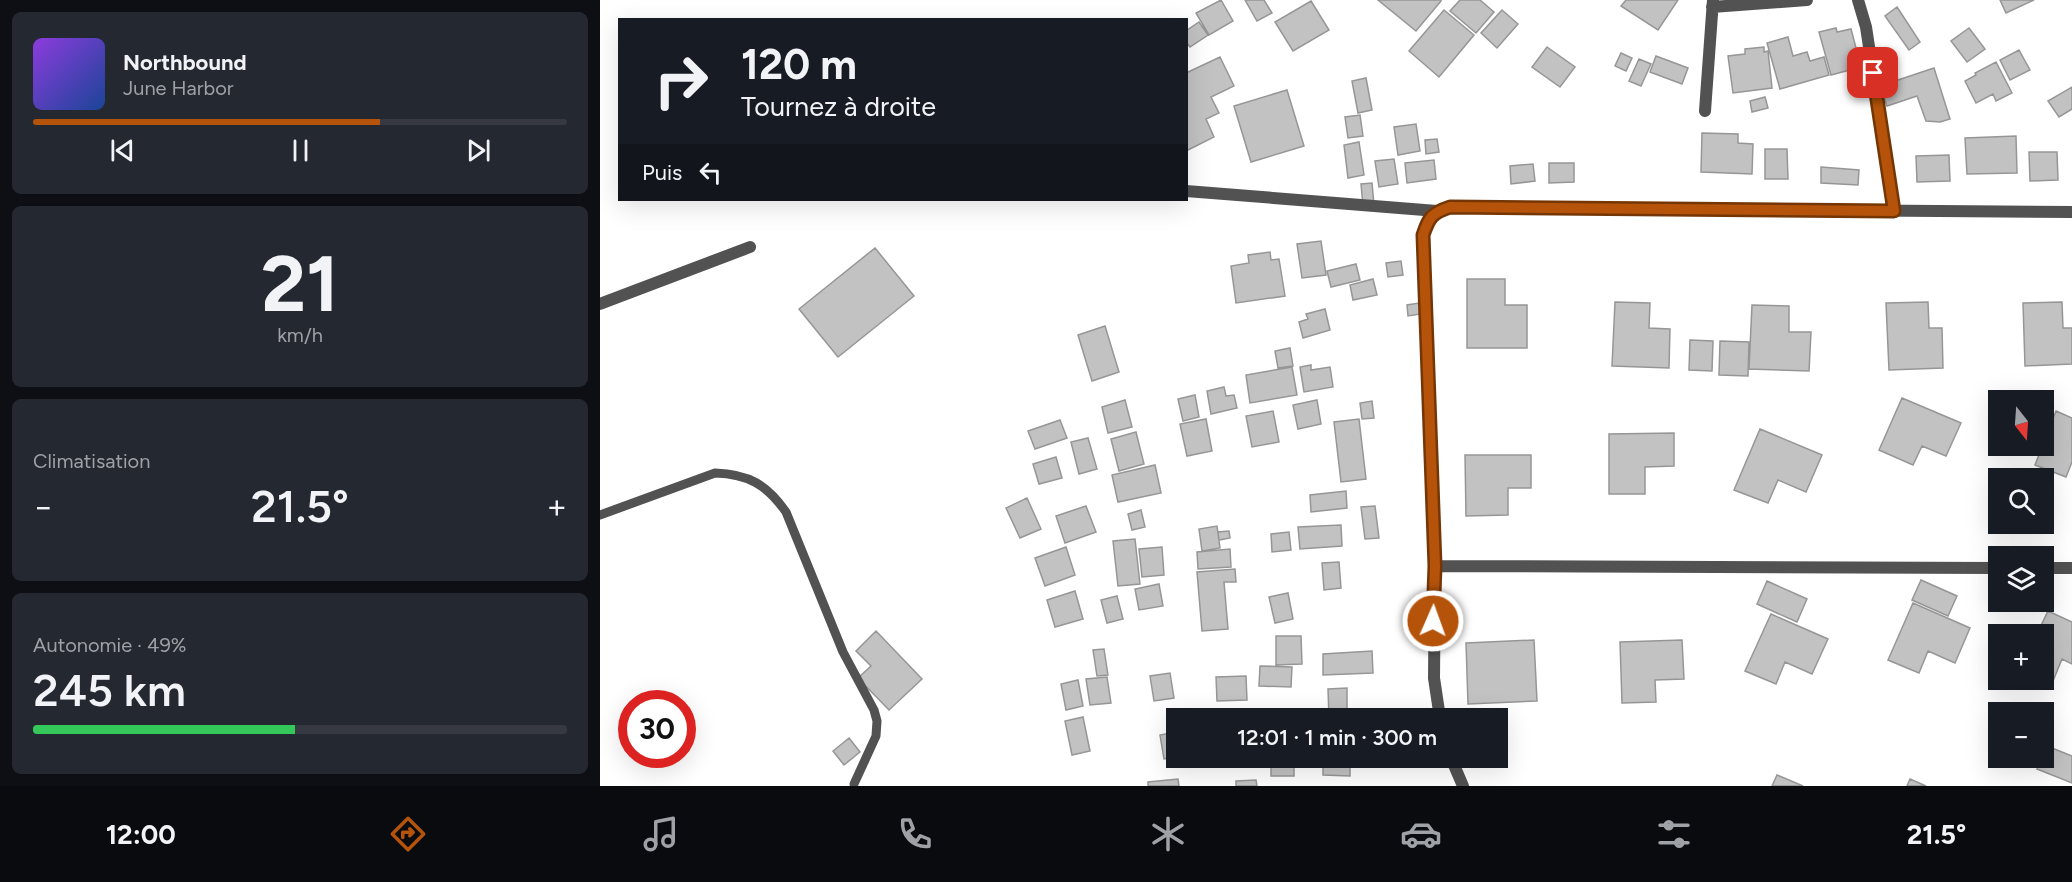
<!DOCTYPE html>
<html lang="fr">
<head>
<meta charset="utf-8">
<style>
	:root { --surface:#171b24; --page:#242831; --text:#f1f3f6; --muted:#9ea1a6; --line:#363941; --accent:#b45309 }
	body { margin:0; font-family:Figtree,sans-serif; background:var(--page); color:var(--text); height:100vh; display:flex; flex-direction:column; font-size:22px; white-space:nowrap }
	* { box-sizing:border-box; margin:0 }
	p { font-size:20px; color:var(--muted) }
	.icon { flex:none; width:33px; height:33px; fill:none; stroke:currentColor; stroke-width:2; stroke-linecap:round; stroke-linejoin:round }
	.map { position:relative; flex:1; overflow:hidden }
	.details { display:flex; flex-direction:column; gap:12px; padding:12px; background:#0d0f14; width:600px }
	.details>* { flex:none }
	.hud { position:absolute; left:18px; top:18px; width:570px; height:183px; border-radius:0px; box-shadow:0 6px 24px #0002; background:#171b24; color:var(--text); overflow:hidden }
	.needle { width:39px; rotate:163deg }
	.tools { position:absolute; left:1388px; top:390px; display:grid; gap:12px }
	.tools a { display:grid; place-items:center; width:66px; height:66px; border-radius:0px; background:var(--surface); box-shadow:0 6px 24px #0002; font-size:30px }
	.speed { position:absolute; left:18px; top:690px; display:flex; gap:12px; font-size:30px; font-weight:700; text-align:center }
	.speed>* { display:grid; place-content:center; width:78px; height:78px; border-radius:50%; background:var(--surface); box-shadow:0 6px 24px #0002; line-height:1 }
	.speed .limit { border:9px solid #d22; background:#fff; color:#111 }
	.pin { position:absolute; display:grid; place-items:center; width:51px; height:51px; color:#fff; margin:-26px; border-radius:12px; box-shadow:0 3px 9px #0006 }
	.me { position:absolute; width:66px; margin:-33px; rotate:2deg; stroke-linejoin:round; filter:drop-shadow(0 0 4px #0008) }
	.turn { display:flex; align-items:center; gap:21px; height:126px; padding:0 24px; font-size:27px }
	.turn .icon { width:78px; height:78px; stroke-width:2.5 }
	.turn b { display:block; font-size:42px; line-height:51px }
	.then { display:flex; align-items:center; height:57px; padding:0 24px; background:#0003; gap:12px; font-size:22px }
	.big { font-size:45px; font-weight:600; line-height:1.1 }
	.details .card { flex:1; display:flex; flex-direction:column; justify-content:center; gap:9px; min-width:0; padding:0 21px; border-radius:9px; background:var(--page) }
	.details .dial { align-items:center; gap:0 }
	.dial b { font-size:78px; line-height:1 }
	.song { display:flex; align-items:center; gap:18px }
	.cover { width:72px; height:72px; border-radius:9px; background:linear-gradient(135deg,hsl(270 70% 55%),hsl(220 70% 35%)) }
	.played { height:6px; border-radius:3px; background:linear-gradient(90deg,var(--accent) 65%,var(--line) 65%) }
	.keys { display:flex; justify-content:space-around; direction:ltr }
	.heat { display:flex; justify-content:space-between; align-items:center; font-size:33px; direction:ltr }
	.charge { height:9px; border-radius:4px; background:linear-gradient(90deg,#34c759 49%,var(--line) 0) }
	.trip { position:absolute; left:566px; top:708px; width:342px; height:60px; border-radius:0px; background:var(--surface); box-shadow:0 6px 24px #0002; font-weight:600; line-height:60px; text-align:center }
	.tab-bar { display:flex; height:96px; justify-content:space-around; align-items:center; background:#090b0e; color:var(--muted) }
	.tab-bar .icon { width:42px; height:42px }
	.tab-bar .on { color:var(--accent) }
	.tab-bar b { font-size:27px; color:var(--text) }
	main { display:flex; flex:1; min-height:0 }
	.map>svg:first-child { display:block }
	.building { fill:#c2c2c2; stroke:#969696; stroke-width:1.5 }
	.lines { fill:none; stroke-linecap:round; stroke-linejoin:round }
	.service { stroke:#525252; stroke-width:9 }
	.minor { stroke:#525252; stroke-width:12 }
	.route-casing { stroke:#753606; stroke-width:15 }
	.route { stroke:#b45309; stroke-width:10 }
</style>
</head>
<body>
<main>
<section class="details">
<div class="card">
<div class="song"><i class="cover"></i><div><b>Northbound</b><p>June Harbor</p></div></div>
<div class="played"></div>
<div class="keys"><svg class="icon" aria-label="previous" viewBox="0 0 24 24"><path d="M18 5L8 12l10 7zM5 5v14"/></svg><svg class="icon" aria-label="pause" viewBox="0 0 24 24"><path d="M8 5v14M16 5v14"/></svg><svg class="icon" aria-label="next" viewBox="0 0 24 24"><path d="M6 5l10 7-10 7zM19 5v14"/></svg></div>
</div>
<div class="card dial"><b>21</b><p>km/h</p></div>
<div class="card"><p>Climatisation</p>
<div class="heat"><a>−</a><b class="big">21.5°</b><a>+</a></div>
</div>
<div class="card"><p>Autonomie · 49%</p><b class="big">245 km</b><div class="charge"></div></div>
</section>
<div class="map">
<svg width="1472" height="786" viewBox="0 0 1472 786">
	<rect width="100%" height="100%" fill="#fff"/>
	<path class="building" d="M621,0L633,21L609,35L596,13Z
		M645,0H664L672,13L657,21Z
		M778,0H841V1L816,31Z
		M860,0H880L894,12L876,33L850,11Z
		M1026,0H1078L1058,30L1021,6Z
		M1400,0H1434L1406,13Z
		M711,1L729,30L693,51L675,22Z
		M1297,7L1320,42L1309,50L1285,16Z
		M844,10L874,35L839,77L809,51Z
		M902,10L918,24L897,48L881,33Z
		M599,22L608,35L590,47L586,42V31Z
		M1236,28L1237,32L1251,29L1261,67L1231,75L1219,32Z
		M1369,28L1385,49L1367,62L1351,41Z
		M1188,37L1193,56L1207,52L1210,61L1224,57L1229,75L1180,89L1167,43Z
		M947,47L975,67L960,87L932,67Z
		M1164,47V52L1168,51L1172,88L1133,93L1128,56L1145,54V49Z
		M1419,50L1430,70L1410,80L1400,60Z
		M1021,53L1032,58L1026,71L1015,66Z
		M1056,56L1088,68L1082,84L1050,72Z
		M620,57L634,86L611,97L619,113L606,119L614,137L586,151V73Z
		M1039,59L1051,64L1041,86L1029,81Z
		M1396,62L1412,93L1396,101L1393,94L1376,103L1365,81L1376,75L1375,73Z
		M1334,68L1350,119L1340,122L1326,121L1317,96L1287,106L1280,86Z
		M766,78L772,110L758,113L752,81Z
		M1472,87V109L1459,117L1448,101Z
		M687,90L704,146L651,162L634,106Z
		M1165,97L1168,108L1152,112L1150,101Z
		M760,115L763,136L748,138L745,117Z
		M816,124L820,151L798,155L794,127Z
		M1102,133L1138,134V143L1153,144L1152,174L1101,172Z
		M1416,136L1417,173L1367,174L1365,138Z
		M837,139L839,152L826,154L825,140Z
		M759,142L764,175L748,178L744,145Z
		M1165,149H1187L1188,179H1165Z
		M1429,152H1457L1458,180L1430,181Z
		M1349,155L1350,181L1317,182L1316,156Z
		M794,159L798,184L779,187L775,161Z
		M834,160L836,179L807,183L805,163Z
		M949,163H974V182L949,183Z
		M933,164L935,181L911,184L910,166Z
		M1221,167L1259,170L1258,185L1221,183Z
		M772,183L774,205L763,206L761,184Z
		M721,241L726,275L702,278L697,244Z
		M275,248L314,296L238,357L199,309Z
		M670,252L671,260L679,259L685,296L636,303L631,266L649,263L648,255Z
		M801,261L803,275L788,277L786,263Z
		M756,264L760,280L731,287L727,271Z
		M773,279L777,295L753,300L750,285Z
		M867,279H905V305H927V348H867Z
		M1015,302L1050,303L1049,328L1070,329L1069,368L1012,366Z
		M1328,302L1329,328H1342L1343,368L1289,370L1286,303Z
		M1462,302L1463,328H1472V364L1425,366L1423,303Z
		M819,303L821,314L808,316L807,305Z
		M1152,305L1189,306V332H1211L1209,371L1149,369Z
		M725,309L730,330L703,338L699,322L708,319L706,314Z
		M505,326L519,372L492,381L478,335Z
		M1090,340L1113,341L1112,371L1089,370Z
		M1120,341L1149,342L1148,376L1119,375Z
		M690,348L693,366L678,368L675,351Z
		M711,365V370L730,367L733,387L704,392L700,367Z
		M692,367L697,395L650,403L646,375Z
		M624,387L626,396L634,395L637,408L611,414L607,391Z
		M595,395L599,417L583,421L578,399Z
		M1302,398L1361,423L1346,456L1322,446L1313,465L1279,450Z
		M525,400L532,427L508,433L502,407Z
		M717,400L721,424L698,429L693,405Z
		M772,401L774,418L762,419L760,403Z
		M673,411L679,442L652,447L646,416Z
		M1456,411L1472,418V462L1466,477L1435,465Z
		M606,419L612,451L587,456L580,424Z
		M759,419L766,479L741,482L734,422Z
		M460,420L467,438L435,449L428,431Z
		M1160,429L1222,455L1206,492L1178,480L1168,503L1134,490Z
		M536,432L544,464L519,471L511,439Z
		M1074,433V466L1045,467V494H1009V434Z
		M488,438L497,469L479,474L471,442Z
		M865,455H931V488H908V515L866,516Z
		M456,457L462,478L439,484L433,464Z
		M555,465L561,493L518,502L512,475Z
		M746,491L747,508L711,512L710,495Z
		M427,498L441,529L420,538L406,508Z
		M486,506L496,532L465,543L456,516Z
		M775,506L779,538L765,539L761,507Z
		M541,510L545,527L532,530L528,514Z
		M741,525L742,546L700,549L698,527Z
		M617,526L620,548L602,551L599,529Z
		M629,531L630,538L619,540L618,532Z
		M689,532L691,550L672,552L671,534Z
		M535,539L540,584L518,586L513,541Z
		M466,547L475,575L445,586L435,558Z
		M562,547L564,575L542,577L539,549Z
		M630,549L631,567L598,569L597,552Z
		M739,562L741,588L724,590L722,563Z
		M635,569L636,582H624L628,629L602,631L597,572Z
		M1321,580L1357,596L1348,616L1312,600Z
		M1167,581L1207,599L1197,622L1157,604Z
		M559,584L563,606L539,610L535,589Z
		M475,591L483,619L455,627L447,600Z
		M688,593L693,619L675,623L669,597Z
		M517,596L523,619L507,623L501,600Z
		M1313,603L1370,628L1355,663L1328,651L1319,673L1288,660Z
		M1448,611L1472,622V664L1462,659L1453,681L1443,677V634H1437Z
		M1171,614L1228,639L1212,674L1185,662L1176,684L1145,671Z
		M276,631L322,679L289,710L258,678L271,666L256,651Z
		M676,636H701L702,664L676,665Z
		M934,640L937,701L868,704L866,643Z
		M1082,640L1084,679L1055,680L1056,702L1022,703L1020,642Z
		M504,649L508,675L497,676L493,650Z
		M772,651L773,673L723,675V654Z
		M660,666L692,667L691,687L659,686Z
		M570,673L574,698L554,701L550,676Z
		M646,676L647,700L617,701L616,677Z
		M507,677L511,703L490,705L486,679Z
		M478,680L483,706L466,710L461,684Z
		M747,688V718H729L728,689Z
		M664,711L688,713V718H663Z
		M483,717L490,751L472,755L465,721Z
		M576,732V757L564,759L560,735Z
		M249,738L260,752L244,765L233,751Z
		M1447,746L1472,756V783L1437,769Z
		M723,758H750V776L723,775Z
		M671,759H690V767H694V776H671Z
		M1177,775L1203,786H1172Z
		M578,779L579,786H548V782Z
		M1310,779L1326,786H1307Z
		M656,780L657,786H636V781Z"/>
	<g class="lines">
		<path class="service" d="M0,515L115,473C149,474 167,485 186,512L243,652L274,710L277,721L276,736L254,784"/>
		<path class="minor" d="M1258,0L1266,27L1294,211
			M1112,7L1207,0
			M1105,111L1113,0
			M586,191L837,211
			M0,304L150,247
			M835,566L1398,568
			M1443,568H1472
			M840,718L834,678L835,566L823,235C829,217 832,213 850,207L1472,212
			M851,758L863,786"/>
	</g>
	<g class="lines">
		<g class="route-casing">
			<path id="route" d="M833,621L835,566L823,235C829,217 832,213 850,207L1294,211L1273,73"/>
		</g>
		<use href="#route" class="route"/>
	</g>
</svg>
<div class="tools">
<a><svg class="needle" viewBox="-14 -14 28 28"><path d="M0-13l5 13h-10z" fill="#e53935"/><path d="M0 13l5-13h-10z" fill="#9ea1a6"/></svg></a>
<a><svg class="icon" aria-label="search" viewBox="0 0 24 24"><circle cx="10" cy="10" r="6"/><path d="M15 15l6 6"/></svg></a>
<a><svg class="icon" aria-label="layers" viewBox="0 0 24 24"><path d="M12 4l9 5-9 5-9-5zM3 14l9 5 9-5"/></svg></a>
<a>+</a>
<a>−</a>
</div>
<div class="speed"><div class="limit">30</div></div>
<div class="pin" style="left:1273px;top:73px;background:#d93025"><svg class="icon" aria-label="arrive" viewBox="0 0 24 24"><path d="M6 21V4h12l-3 4 3 4H6"/></svg></div>
<svg class="me" style="left:833px;top:621px" viewBox="-20 -20 40 40"><circle r="17" fill="#b45309" stroke="#fff" stroke-width="3"/><path d="M0-11L8 9 0 5-8 9z" fill="#fff"/></svg>
<div class="trip">12:01 · 1 min · 300 m</div>
<div class="hud">
<div class="turn"><svg class="icon" aria-label="right" viewBox="0 0 24 24"><path d="M7 20v-9h11M14 6l5 5-5 5"/></svg><div><b>120 m</b>Tournez à droite</div></div>
<div class="then">Puis<svg class="icon" aria-label="left" viewBox="0 0 24 24"><path d="M17 20v-9H6M10 6l-5 5 5 5"/></svg></div>
</div>
</div>
</main>
<nav class="tab-bar">
<b>12:00</b>
<svg class="icon on" aria-label="directions" viewBox="0 0 24 24"><path d="M12 3l9 9-9 9-9-9zM9 14v-3h6M13 9l2 2-2 2"/></svg>
<svg class="icon" aria-label="music" viewBox="0 0 24 24"><path d="M9 18V5l10-2v13"/><circle cx="6" cy="18" r="3"/><circle cx="16" cy="16" r="3"/></svg>
<svg class="icon" aria-label="phone" viewBox="0 0 24 24"><path d="M5 4h4l2 5-3 2q2 4 5 5l2-3 5 2v4C11 20 4 13 5 4z"/></svg>
<svg class="icon" aria-label="climate" viewBox="0 0 24 24"><path d="M12 3v18M4 7l16 10M4 17L20 7"/></svg>
<svg class="icon" aria-label="car" viewBox="0 0 24 24"><path d="M5 17H2v-5l4-1 3-4h7l3 4 3 1v5h-3M9 17h6M6 11h13"/><circle cx="7" cy="17" r="2"/><circle cx="17" cy="17" r="2"/></svg>
<svg class="icon" aria-label="filters" viewBox="0 0 24 24"><path d="M4 7h16M4 17h16"/><circle cx="9" cy="7" r="2"/><circle cx="15" cy="17" r="2"/></svg>
<b>21.5°</b>
</nav>
</body>
</html>
